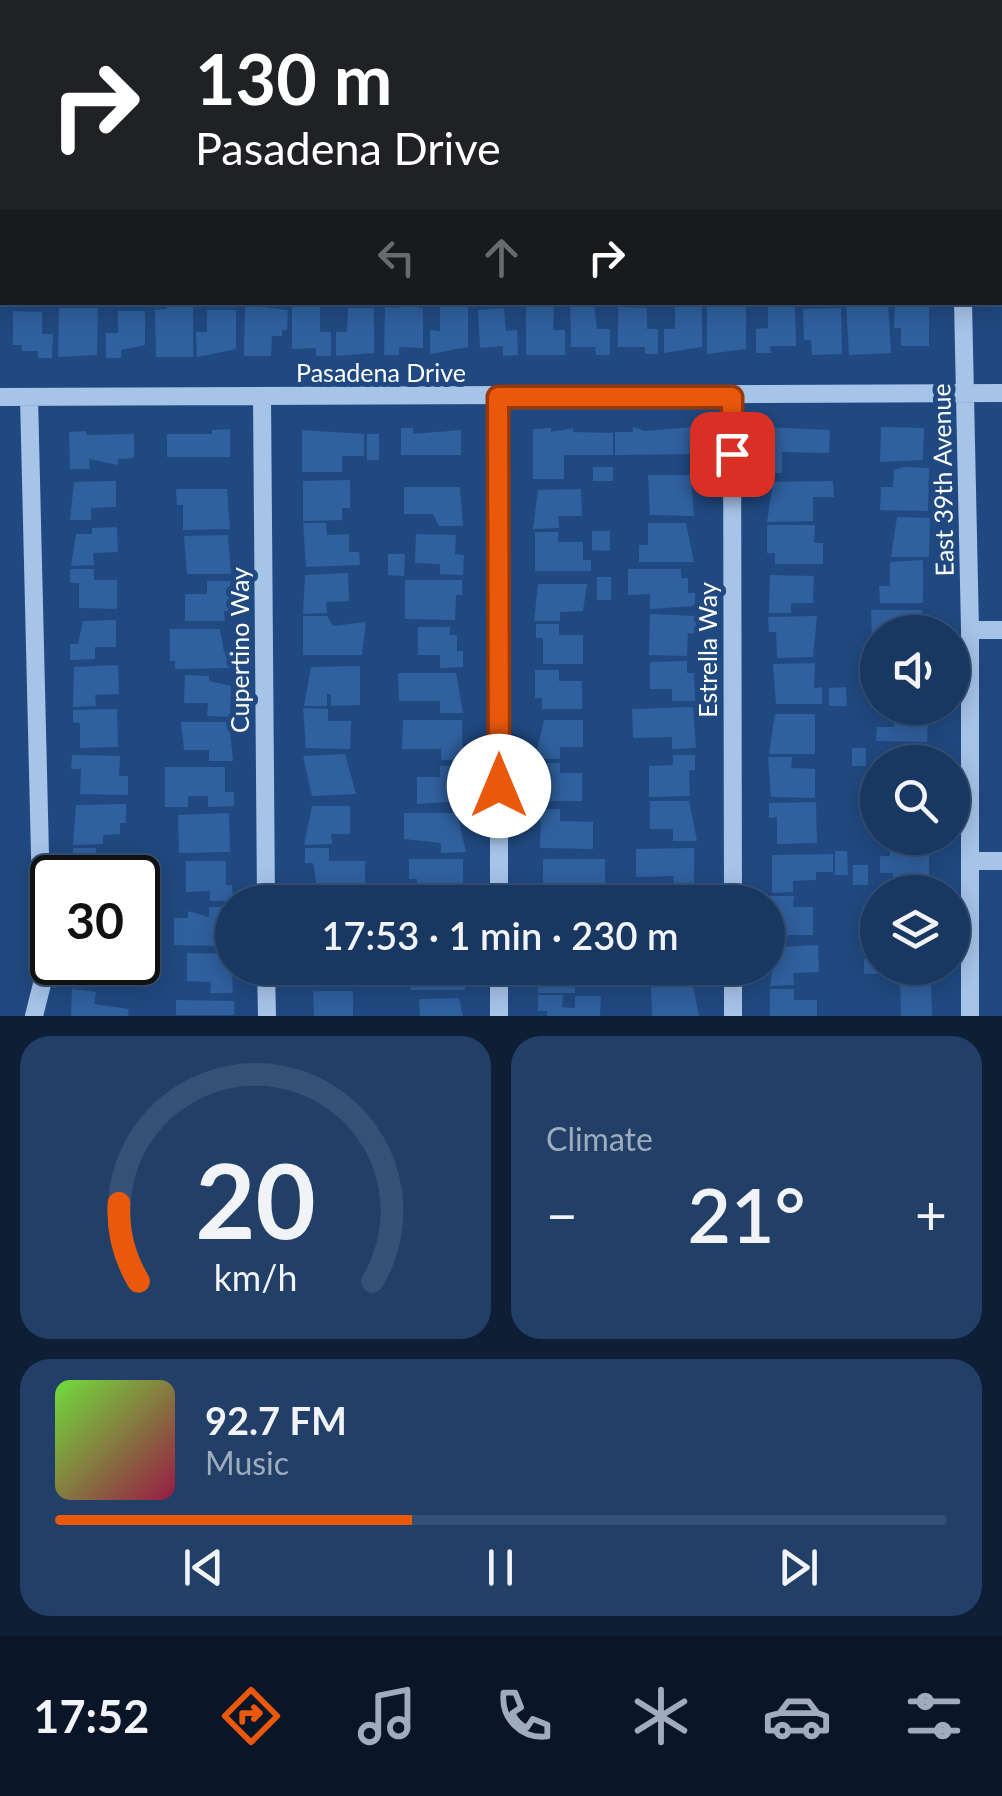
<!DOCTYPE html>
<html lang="en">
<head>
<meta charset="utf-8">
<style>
	:root { --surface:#183761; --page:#213f67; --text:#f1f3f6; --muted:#9facbd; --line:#365176; --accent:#ea580c }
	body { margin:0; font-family:Lato,sans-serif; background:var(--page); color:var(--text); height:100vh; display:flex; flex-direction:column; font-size:38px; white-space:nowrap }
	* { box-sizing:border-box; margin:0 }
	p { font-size:32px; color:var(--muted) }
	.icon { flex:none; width:55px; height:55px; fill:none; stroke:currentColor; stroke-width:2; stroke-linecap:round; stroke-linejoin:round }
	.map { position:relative; height:1016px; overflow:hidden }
	.sheet { display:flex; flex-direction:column; gap:20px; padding:20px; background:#0d1e35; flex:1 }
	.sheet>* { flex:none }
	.banner { position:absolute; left:0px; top:0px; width:1002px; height:305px; box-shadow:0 5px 25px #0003,0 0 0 2px var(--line); background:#202124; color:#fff; overflow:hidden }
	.controls { position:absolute; left:860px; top:615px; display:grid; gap:20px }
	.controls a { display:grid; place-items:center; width:110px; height:110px; border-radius:50%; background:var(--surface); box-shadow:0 5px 25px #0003,0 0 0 2px var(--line); font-size:50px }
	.speed { position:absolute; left:30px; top:855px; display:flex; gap:20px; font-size:50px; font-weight:700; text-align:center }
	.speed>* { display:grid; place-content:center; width:130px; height:130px; border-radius:50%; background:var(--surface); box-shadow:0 5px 25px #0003,0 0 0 2px var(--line); line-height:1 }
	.speed .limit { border:5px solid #111; border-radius:15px; background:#fff; color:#111 }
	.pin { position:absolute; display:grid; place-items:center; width:85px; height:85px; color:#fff; margin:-42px; border-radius:20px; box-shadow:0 5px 15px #0006 }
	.me { position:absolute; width:110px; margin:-55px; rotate:0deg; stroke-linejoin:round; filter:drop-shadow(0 0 8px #0008) }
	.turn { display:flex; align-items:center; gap:35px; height:210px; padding:0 30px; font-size:45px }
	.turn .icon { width:130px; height:130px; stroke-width:2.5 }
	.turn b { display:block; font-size:70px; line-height:85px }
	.lanes { display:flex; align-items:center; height:95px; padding:0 30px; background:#0003; justify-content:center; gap:50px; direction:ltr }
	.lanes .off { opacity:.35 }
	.big { font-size:75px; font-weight:600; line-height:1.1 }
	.sheet .card { flex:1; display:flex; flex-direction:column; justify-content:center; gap:15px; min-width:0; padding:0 35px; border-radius:30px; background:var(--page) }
	.sheet .dial { align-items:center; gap:0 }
	.dial svg { height:260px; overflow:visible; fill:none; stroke:var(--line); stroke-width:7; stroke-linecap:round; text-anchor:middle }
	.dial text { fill:var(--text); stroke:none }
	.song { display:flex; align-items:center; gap:30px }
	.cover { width:120px; height:120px; border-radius:15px; background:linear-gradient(135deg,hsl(100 70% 55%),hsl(340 70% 35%)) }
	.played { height:10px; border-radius:5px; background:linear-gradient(90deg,var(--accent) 40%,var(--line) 40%) }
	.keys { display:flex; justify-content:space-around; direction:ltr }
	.heat { display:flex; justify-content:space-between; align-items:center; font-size:55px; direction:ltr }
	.sheet .tiles { flex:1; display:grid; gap:20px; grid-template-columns:1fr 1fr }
	.card:last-child { grid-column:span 2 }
	.trip { position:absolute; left:215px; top:885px; width:570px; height:100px; border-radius:50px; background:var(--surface); box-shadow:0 5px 25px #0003,0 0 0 2px var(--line); font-weight:600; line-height:100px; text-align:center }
	.dock { display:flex; height:160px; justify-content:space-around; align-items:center; background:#0a1627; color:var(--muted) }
	.dock .icon { width:70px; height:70px }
	.dock .current { color:var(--accent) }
	.dock b { font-size:45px; color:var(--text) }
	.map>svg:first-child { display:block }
	.building { fill:#30609e }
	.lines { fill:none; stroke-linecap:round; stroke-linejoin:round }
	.minor { stroke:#a6c3e8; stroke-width:18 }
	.route-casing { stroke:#983908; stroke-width:25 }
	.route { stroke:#ea580c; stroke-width:18 }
	.labels { text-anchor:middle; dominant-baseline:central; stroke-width:10; stroke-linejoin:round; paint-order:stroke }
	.street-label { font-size:25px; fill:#fff; stroke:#204981 }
</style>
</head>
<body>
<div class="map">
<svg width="1002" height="1016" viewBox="0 0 1002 1016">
	<rect width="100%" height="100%" fill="#204981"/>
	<path class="building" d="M166,302H193V357H156L155,310L167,309Z
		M292,302H320V332H331V356H316V348L292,349Z
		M399,302H419V308H423V348L399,347V355H384L385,307L399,308Z
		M570,302H594L597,329H610V355H596L595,347H571Z
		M888,302L891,353L849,355L846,304Z
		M895,302H929V346H901V328H894Z
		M746,304V349L707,354V305Z
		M245,305L288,310L287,330H282V336H272L271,356H244Z
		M675,306H702V347L664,353V329H675Z
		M768,306H795L796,346H770L771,353H756V329L768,328Z
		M440,307H468V347L430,354V330L440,331Z
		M526,307H554L553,330H565V355H526Z
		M618,307L647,308V329H658V354H645V347H618Z
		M59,308H98L97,355L58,357Z
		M348,308H374V353L336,356V332H347Z
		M504,308L506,331L517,330L518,355L503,356V346L480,348L478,310Z
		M841,308L842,354L812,355L811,340H804L803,309Z
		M207,310H236V349L197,357L196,332H207Z
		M13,311L42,312V334H53L52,358H38V351H22V345H13Z
		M118,311H145V345L121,350V358H106V333H118Z
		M633,427L645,431L693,427V454L615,455V432H633Z
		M766,427L830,430L829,453L782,452V473H765Z
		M881,427L924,428L923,460L880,462Z
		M401,428H413V434L461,430V455H401Z
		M551,428V432L573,428V432L613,433V455H564V479H533V429Z
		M230,429V457H167V434H212V430Z
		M302,430L364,434V456H342V472H302Z
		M86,431V435L134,434V458L118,459V465L89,459L90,469H70L69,432Z
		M367,434H379V460H367Z
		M593,467H613V481H593Z
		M905,467L929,468L928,511L880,510L881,487H893L894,470Z
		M648,475H691L694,516L650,515Z
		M350,480V508H342V520L303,521V481Z
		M116,481V507L91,508V520H70L74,482Z
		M833,481L834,497H813V521L767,522L773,482Z
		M404,487H460L463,526H439L433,514H404Z
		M176,489H227L230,529L183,530V505H177Z
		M581,489L582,516H558L559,528L533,529L538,490Z
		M897,517L930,518L929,557H891Z
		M303,523H326L327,535L349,534V552H359L360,565L306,567Z
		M648,523H686L694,562H639V545H648Z
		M767,525H815L814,543H823V564H775V553H767Z
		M117,527L118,552L93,553L94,565L71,566L76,534H92V528Z
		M592,531H610V551L592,550Z
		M535,532H558V542H583V560H591V571H535Z
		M416,534L456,535L455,554L464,555L463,575L440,574V564L415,563Z
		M228,535L231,574H187L184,536Z
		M388,554H405L404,576L388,575Z
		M923,560V603H880L879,586H890V562Z
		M70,569H94V580H117V609L79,608V583H70Z
		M628,569H681V578H688V593H695V606L650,609V594L628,595Z
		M348,573L349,601L326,602L327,613L303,614L305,575Z
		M770,575L814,576L813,603H791V613H769Z
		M597,577H611V600H597Z
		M405,580H462V595H456L455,620L405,619Z
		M207,581H230V611H224L225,621H185V594H207Z
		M538,584H587L583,611L560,612V621H534Z
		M871,610H922L927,632H878V639H872Z
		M650,614L697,616L696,634L688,633L687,656L649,655Z
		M303,616H327L333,626L366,622L362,655H303Z
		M817,616L813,657L777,658L776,632H769L768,617Z
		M116,620V647H95V659L70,660V644H78L83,621Z
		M536,624H559V635H583V664H543V638H536Z
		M418,627H450V635H457V651H463V667L440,668V655H418Z
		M170,629H220L224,652H232V668L175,669V661H170Z
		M687,661V673H694L695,701H672V689H650V662Z
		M815,663L814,688L822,687V704H776L773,664Z
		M118,665L119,694L95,695L96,706L73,707L74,667Z
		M360,666V705L331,706V694H327V706H304L311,667Z
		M535,670H559V681H582V709H542V698H535Z
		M398,673H456L463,713H440V701H399Z
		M185,675L209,676V681L231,686L230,717L207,716L208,703H184Z
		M846,687L847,706H829V688Z
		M693,707L696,748L672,749V737L633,738L632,709Z
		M303,708L328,709V721H351L350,749L306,748Z
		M895,708H928L927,742L876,741L877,727H894Z
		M117,709L118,747L80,748V723L73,722V710Z
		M775,714H815V754H769Z
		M403,720H462L463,760H441V749H402Z
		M544,720H583V747H560V759H535Z
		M181,722H229L233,761H209V750H184Z
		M908,745H930V762H897V748Z
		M852,748H866V766H852Z
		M345,754L356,794L312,796L303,756Z
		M72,755L120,756L119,776H128V795L80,794L81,769H71Z
		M673,755H695V770H689L690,796L649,797V766L673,765Z
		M768,757H792L791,768L815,769V798L771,797Z
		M540,763H560V773H582V801H539Z
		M440,766H465L464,801L417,804V777H440Z
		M165,767H225V792H234V806L208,807V796H188V807H165Z
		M650,801H689L697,841H673V829H650Z
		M816,802L817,843L777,844V817L769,818V803Z
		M126,804V823H120V834L103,835V844L73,845L76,805Z
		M312,806H350V834H331L332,844L304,845Z
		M541,809H560V821L593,822V849L540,848Z
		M229,813L230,852L179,853L178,815Z
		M404,813H457L466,852L441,853V843L404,839Z
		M890,843H929V882H893V873H880V856H890Z
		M73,848H96V859L118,860V878H80V861H73Z
		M305,848H329V861H365V886L317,887L313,863H305Z
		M694,848V888H674V876L636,877V849Z
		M835,851H847L848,875H835Z
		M833,854V872H816V880L793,881V892L772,893V855Z
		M409,859H463V899L417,895V879H409Z
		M543,859H605V892L543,889Z
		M186,861H226V885H232L233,901H210V891L186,892Z
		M853,865H868V885H853Z
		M924,885L925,892H880V888Z
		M770,896H794L793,907H813V935H777V911H770Z
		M209,907H226V939H221V946L174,945V918H188V911L209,917Z
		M818,945L819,972L793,973L794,985L770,986L776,947Z
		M187,953L231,954L233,993H210L211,982L187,981Z
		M864,959H878V968H930V973L864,974Z
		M81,962H118V973H97V984H73V970H81Z
		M313,968H353V980L313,981Z
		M419,968H460V975H466L465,990H410V973H419Z
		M538,968H584L585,981H575V993H538Z
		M675,968H698V981H675Z
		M900,980H931L932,1016H901Z
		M693,986L699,1016H652L651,987Z
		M72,989L96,992L94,1004L129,1009L128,1016H71Z
		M770,989H794V1000H817V1016H770Z
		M313,991H353V1016H314Z
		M538,995H563L562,1007L575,1008V996H601L600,1016H547V1011H538Z
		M459,998L463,1016H420L419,999Z
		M176,1000L234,1001V1015H176Z"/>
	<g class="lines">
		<path class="minor" d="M262,0V2
			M960,0V2
			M1000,156H1002
			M0,163H2
			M963,302L970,630V1016
			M262,396L266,902
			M0,397L1002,393
			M29,397L43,980L34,1016
			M499,397V902
			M732,397L733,902
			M970,630H1002
			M970,861H1002
			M266,968L267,1016
			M499,968V1016
			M733,968V1016"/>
	</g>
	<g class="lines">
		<g class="route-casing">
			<path id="route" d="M499,786L498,397H732V454"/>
		</g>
		<use href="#route" class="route"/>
	</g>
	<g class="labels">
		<g class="street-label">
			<text x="381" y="372">Pasadena Drive</text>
			<text transform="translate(942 480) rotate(-91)">East 39th Avenue</text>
			<text transform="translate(239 650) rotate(-90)">Cupertino Way</text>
			<text transform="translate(707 650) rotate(-90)">Estrella Way</text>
		</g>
	</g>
</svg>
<div class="controls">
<a><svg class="icon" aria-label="sound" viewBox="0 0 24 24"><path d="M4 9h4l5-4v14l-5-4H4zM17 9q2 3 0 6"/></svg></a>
<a><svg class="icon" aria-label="search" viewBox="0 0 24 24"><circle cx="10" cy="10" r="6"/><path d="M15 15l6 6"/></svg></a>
<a><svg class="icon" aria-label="layers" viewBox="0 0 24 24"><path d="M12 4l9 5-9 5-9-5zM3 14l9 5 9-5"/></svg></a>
</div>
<div class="speed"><div class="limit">30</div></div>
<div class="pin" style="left:732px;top:454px;background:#d93025"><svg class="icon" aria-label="arrive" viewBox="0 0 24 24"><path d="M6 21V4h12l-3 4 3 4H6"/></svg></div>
<svg class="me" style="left:499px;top:786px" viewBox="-20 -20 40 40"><circle r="19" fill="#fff"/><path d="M0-13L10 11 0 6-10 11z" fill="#ea580c"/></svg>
<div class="trip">17:53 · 1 min · 230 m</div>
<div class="banner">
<div class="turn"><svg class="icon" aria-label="right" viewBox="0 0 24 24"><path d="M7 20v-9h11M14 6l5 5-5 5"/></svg><div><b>130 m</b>Pasadena Drive</div></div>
<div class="lanes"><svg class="icon off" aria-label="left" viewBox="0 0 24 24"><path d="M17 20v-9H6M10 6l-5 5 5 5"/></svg><svg class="icon off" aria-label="ahead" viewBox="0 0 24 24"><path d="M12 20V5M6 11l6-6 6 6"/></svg><svg class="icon" aria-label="right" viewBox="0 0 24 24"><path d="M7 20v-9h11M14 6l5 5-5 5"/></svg></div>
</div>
</div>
<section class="sheet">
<div class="tiles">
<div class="card dial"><svg viewBox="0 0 100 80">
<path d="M14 69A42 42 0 1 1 86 69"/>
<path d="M14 69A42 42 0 0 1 8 45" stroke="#ea580c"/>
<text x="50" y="56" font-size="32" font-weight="700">20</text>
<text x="50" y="72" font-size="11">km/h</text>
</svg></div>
<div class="card"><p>Climate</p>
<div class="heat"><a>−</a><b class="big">21°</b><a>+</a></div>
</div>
<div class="card">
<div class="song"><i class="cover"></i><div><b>92.7 FM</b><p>Music</p></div></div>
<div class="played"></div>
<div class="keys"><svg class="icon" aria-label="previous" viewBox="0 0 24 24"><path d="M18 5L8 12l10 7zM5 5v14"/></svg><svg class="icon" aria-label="pause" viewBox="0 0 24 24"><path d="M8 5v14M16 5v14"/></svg><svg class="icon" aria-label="next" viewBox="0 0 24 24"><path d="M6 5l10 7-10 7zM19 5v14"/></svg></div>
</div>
</div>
</section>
<nav class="dock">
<b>17:52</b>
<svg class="icon current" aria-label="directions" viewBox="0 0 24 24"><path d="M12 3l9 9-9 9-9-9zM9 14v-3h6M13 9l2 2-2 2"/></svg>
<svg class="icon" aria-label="music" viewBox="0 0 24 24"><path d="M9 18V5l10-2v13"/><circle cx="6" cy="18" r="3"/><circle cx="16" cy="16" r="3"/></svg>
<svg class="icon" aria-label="phone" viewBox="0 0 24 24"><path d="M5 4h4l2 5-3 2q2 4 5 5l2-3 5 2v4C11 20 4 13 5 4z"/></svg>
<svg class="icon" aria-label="climate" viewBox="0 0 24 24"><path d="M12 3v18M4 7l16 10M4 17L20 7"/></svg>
<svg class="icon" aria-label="car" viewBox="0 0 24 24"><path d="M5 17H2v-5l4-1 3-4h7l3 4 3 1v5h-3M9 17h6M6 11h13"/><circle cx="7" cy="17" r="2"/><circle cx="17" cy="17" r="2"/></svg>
<svg class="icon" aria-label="filters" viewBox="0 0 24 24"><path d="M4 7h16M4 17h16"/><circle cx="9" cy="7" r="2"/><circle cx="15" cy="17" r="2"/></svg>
</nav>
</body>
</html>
